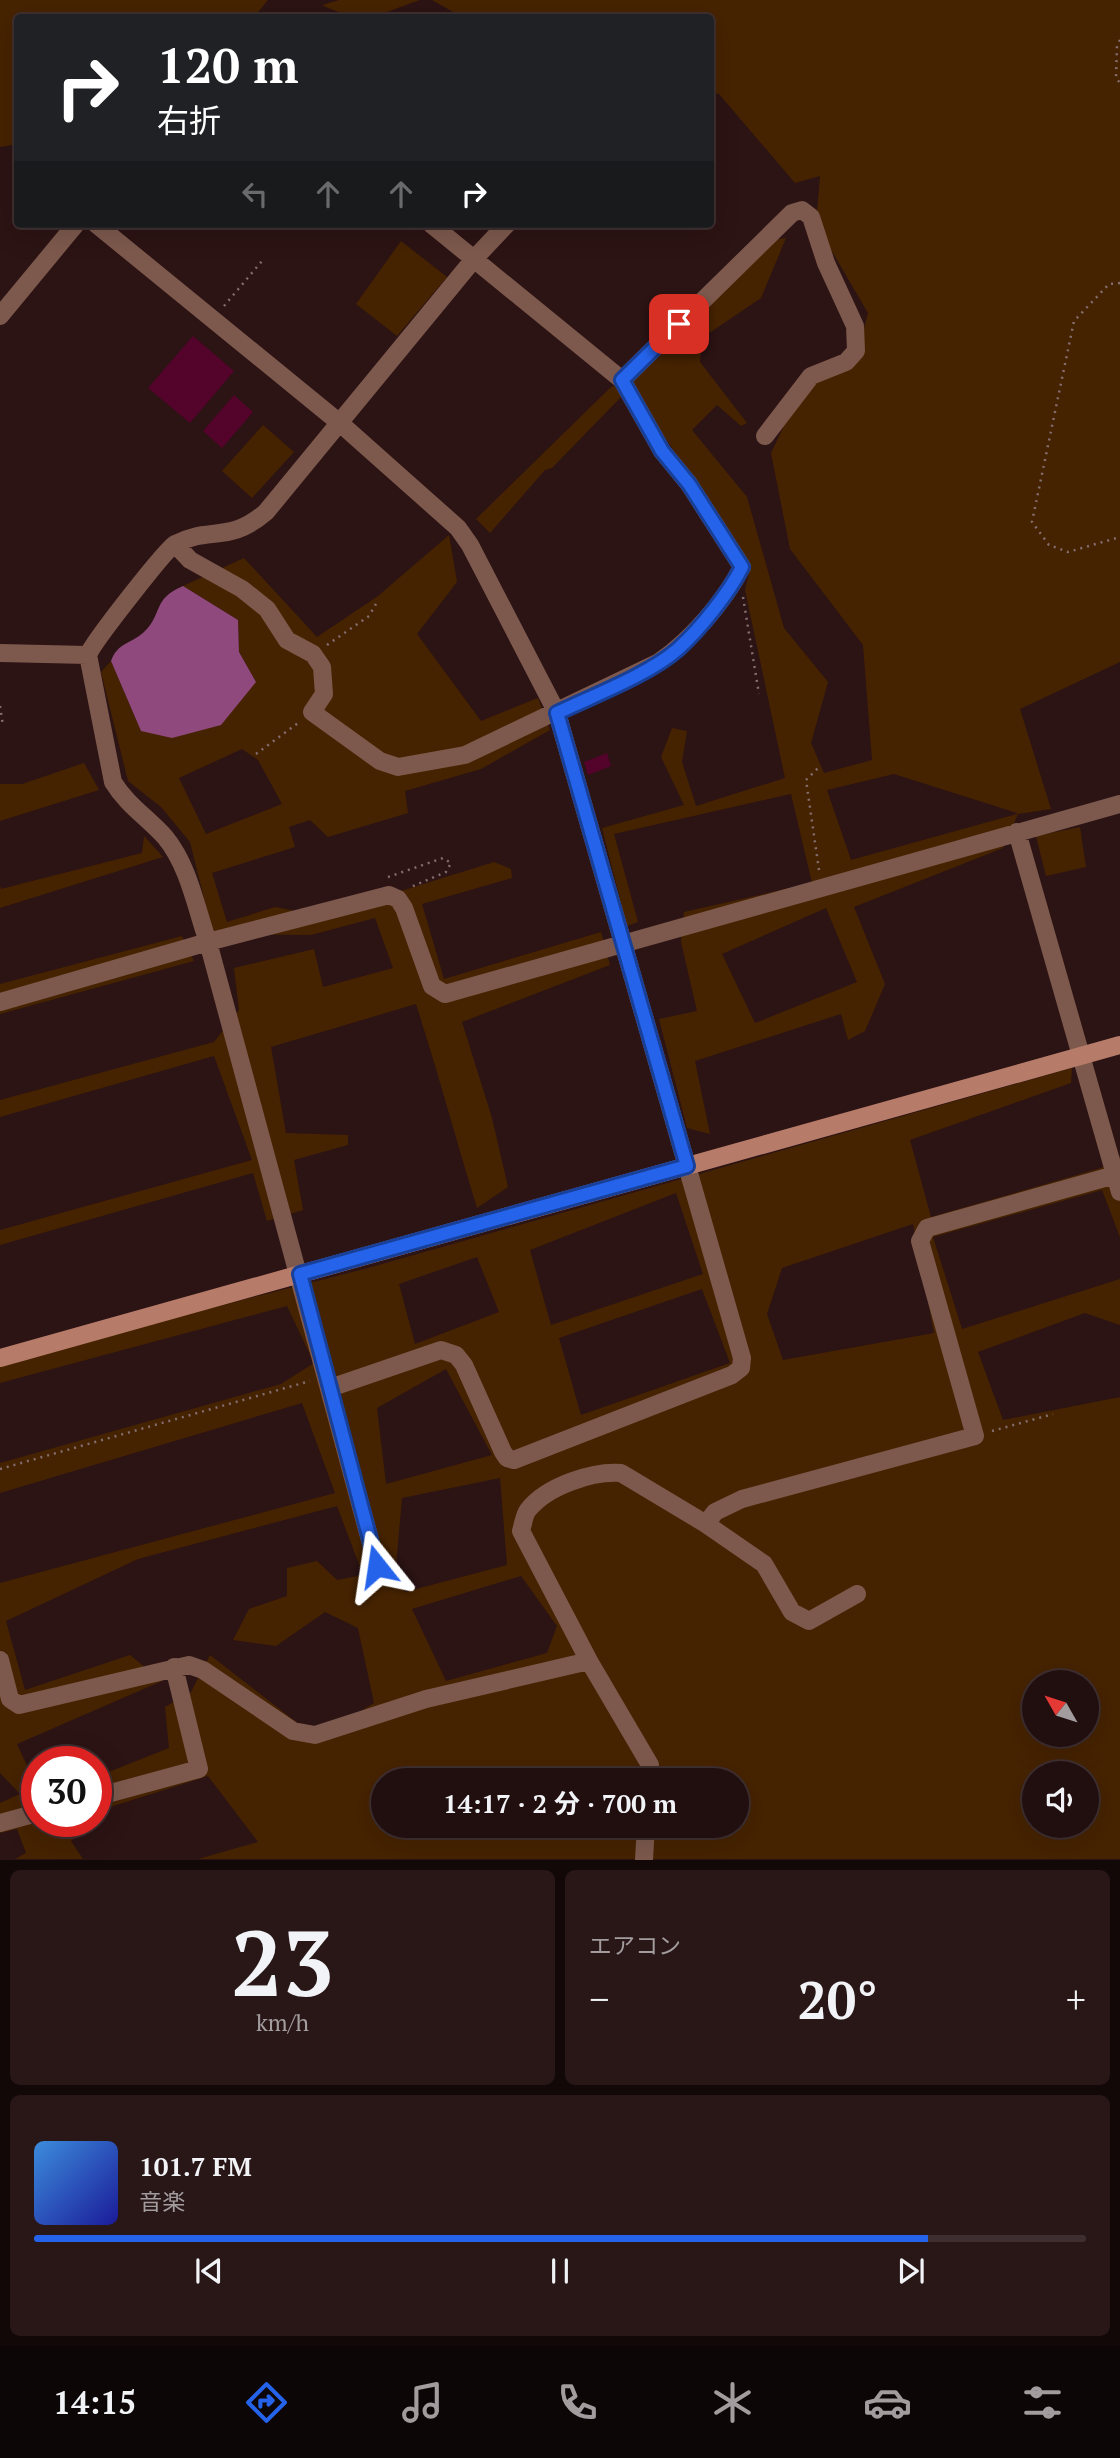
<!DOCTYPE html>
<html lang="ja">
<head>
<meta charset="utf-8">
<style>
	:root { --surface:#210e0f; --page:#291718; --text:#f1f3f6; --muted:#a29c9e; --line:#3e2e2f; --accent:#2563eb }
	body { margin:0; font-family:"PT Serif","Noto Sans JP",serif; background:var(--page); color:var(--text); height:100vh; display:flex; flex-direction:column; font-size:26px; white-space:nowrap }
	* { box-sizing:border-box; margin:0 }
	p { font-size:23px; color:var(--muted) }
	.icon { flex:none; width:38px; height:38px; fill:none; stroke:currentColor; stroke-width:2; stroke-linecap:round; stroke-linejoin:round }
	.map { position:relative; height:1860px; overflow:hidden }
	.details { display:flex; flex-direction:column; gap:10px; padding:10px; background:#120808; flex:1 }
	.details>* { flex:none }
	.guide { position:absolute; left:14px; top:14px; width:700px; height:214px; border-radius:7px; box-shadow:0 7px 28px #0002,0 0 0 2px var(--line); background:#202124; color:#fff; overflow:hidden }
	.needle { width:46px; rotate:309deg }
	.buttons { position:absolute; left:1022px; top:1670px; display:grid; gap:14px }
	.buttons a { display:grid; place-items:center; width:77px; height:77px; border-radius:50%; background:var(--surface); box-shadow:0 7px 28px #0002,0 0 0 2px var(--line); font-size:35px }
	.speed { position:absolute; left:21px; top:1746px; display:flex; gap:14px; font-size:35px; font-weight:700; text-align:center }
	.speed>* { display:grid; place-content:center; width:91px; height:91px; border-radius:50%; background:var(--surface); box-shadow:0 7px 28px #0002,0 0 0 2px var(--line); line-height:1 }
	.speed .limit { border:10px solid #d22; background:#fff; color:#111 }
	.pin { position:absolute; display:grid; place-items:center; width:60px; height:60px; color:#fff; margin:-30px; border-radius:14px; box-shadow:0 4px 10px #0006 }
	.me { position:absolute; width:77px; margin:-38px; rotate:345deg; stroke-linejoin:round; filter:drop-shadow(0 0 5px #0008) }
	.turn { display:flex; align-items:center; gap:24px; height:147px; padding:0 28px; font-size:32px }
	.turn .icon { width:91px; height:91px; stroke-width:2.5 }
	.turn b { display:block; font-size:49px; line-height:60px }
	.lanes { display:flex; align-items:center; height:66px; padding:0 28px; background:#0003; justify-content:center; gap:35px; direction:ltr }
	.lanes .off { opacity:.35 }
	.big { font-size:52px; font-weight:700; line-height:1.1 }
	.details .widget { flex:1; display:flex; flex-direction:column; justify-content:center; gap:10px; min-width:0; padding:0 24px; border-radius:10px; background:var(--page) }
	.details .dial { align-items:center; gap:0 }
	.dial b { font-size:91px; line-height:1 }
	.song { display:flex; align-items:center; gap:21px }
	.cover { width:84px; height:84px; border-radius:10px; background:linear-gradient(135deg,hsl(210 70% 55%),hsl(240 70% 35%)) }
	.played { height:7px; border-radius:4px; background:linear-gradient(90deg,var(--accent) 85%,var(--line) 85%) }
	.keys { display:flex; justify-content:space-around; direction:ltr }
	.heat { display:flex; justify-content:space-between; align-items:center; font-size:38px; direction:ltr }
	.details .tiles { flex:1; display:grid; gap:10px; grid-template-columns:1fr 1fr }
	.widget:last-child { grid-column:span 2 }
	.trip { position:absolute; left:371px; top:1768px; width:378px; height:70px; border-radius:35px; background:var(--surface); box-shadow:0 7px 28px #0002,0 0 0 2px var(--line); font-weight:700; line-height:70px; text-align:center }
	.tabs { display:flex; height:112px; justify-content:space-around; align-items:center; background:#0d0606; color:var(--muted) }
	.tabs .icon { width:49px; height:49px }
	.tabs .selected { color:var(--accent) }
	.tabs b { font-size:32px; color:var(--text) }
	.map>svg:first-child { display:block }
	.green { fill:#462300; fill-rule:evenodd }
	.water { fill:#8f497d }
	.building { fill:#54032b }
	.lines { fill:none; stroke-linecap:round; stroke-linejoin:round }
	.path { stroke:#846d6e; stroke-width:2.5; stroke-dasharray:2 5; stroke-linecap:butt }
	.street { stroke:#7d594d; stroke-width:18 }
	.secondary { stroke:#b67c69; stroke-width:18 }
	.route-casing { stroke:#184099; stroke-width:18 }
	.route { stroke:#2563eb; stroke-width:12 }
</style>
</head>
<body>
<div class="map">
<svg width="1120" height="1860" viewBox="0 0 1120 1860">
	<rect width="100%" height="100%" fill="#2c1314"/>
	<path class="green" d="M0,0H268L254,17L18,18L17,144L0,147Z
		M339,0H420C376,15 366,26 322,5Z
		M432,0H1120V662L1020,709L1051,809L1018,814L1003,848L854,907L885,984L865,1031L848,1040L841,1014L695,1061L710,1134L687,1128L659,1019L697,1011L681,942L684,912L812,883L791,794L614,834L638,922L627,926L602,828L684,805L661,757L672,728L687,731L682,762L696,806L785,778L745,590L751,565L639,399L621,397L552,468L545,470L490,533L476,519L611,387L630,381L772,240L786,238L761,298L702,338L700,362L747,423L741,426L717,405L692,430L747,497L784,628L828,682L811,743L824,773L872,760L863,645L790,549L771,453L804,384L856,358L868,313L816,224L820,176L795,183L719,94L711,93L710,18H548L542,13L537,17H462ZM894,774L1017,813V814L851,860L827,790ZM826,908L857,982L755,1023L722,954Z
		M401,241L447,277L397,336L356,304Z
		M263,425L294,452L252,498L222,471Z
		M449,535L457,582L417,634L481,721L538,698L550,730L481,769L405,791L408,813L328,837L310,820L289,827L295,847L212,873L227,922L275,907L321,916L494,862L511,869L512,878L422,904L444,979L601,932L610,965L462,1022L492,1118L508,1187L477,1208C456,1140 438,1072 416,1004L271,1047L286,1133L348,1135V1145L294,1160L303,1210L267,1221L253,1173L0,1245V1230L252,1160L214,1056L0,1117V1100L214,1042L239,1010L234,968L314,949L323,987L393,968L375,918L311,935L213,934L190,842L161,807L128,781L101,672L111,661L141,731L256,682L239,652L238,620L183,586L244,558L317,637L378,596ZM242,749L258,760L282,804L206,834L179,778Z
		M84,763L99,790L0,821V784H22Z
		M1080,827L1086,867L1046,876L1036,836Z
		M144,836L163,857L0,908V886L1,889L142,853Z
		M182,936L194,961L0,1014V984Z
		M1072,1068L1071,1083L910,1140L931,1217L1101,1168L1120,1156V1237L1102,1190L933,1237L962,1329L1120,1279V1325L1085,1313L978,1352L1003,1420L1120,1397V1859H198L258,1842L208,1776L104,1809L96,1817V1777L169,1748L165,1707L191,1692L210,1655L317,1738L374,1703L358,1628L325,1612L276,1646L233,1640L249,1609L287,1596V1568L317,1561L337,1580L363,1575L337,1506L138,1559L6,1621L25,1690L130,1655L162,1681L17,1744L37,1787V1822H91L71,1841L83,1859H15L26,1853L17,1829L0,1833V1803L20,1794L0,1773V1583L335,1493L302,1403L0,1493V1463L281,1384L314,1363L287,1306L0,1383V1362L368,1268ZM676,1193L703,1274L551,1325L530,1250ZM913,1224L934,1333L783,1360L767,1314L782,1268ZM477,1257L499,1312L415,1344L399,1284ZM702,1289L730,1363L581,1415L559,1338ZM446,1369L492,1455L386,1484L377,1408ZM500,1478L507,1565L405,1592L396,1566L402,1498ZM521,1576L557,1626L547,1653L446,1681L412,1609ZM1034,1682H1087V1734H1034ZM1034,1773H1087V1825H1034ZM383,1780H737V1825H383Z"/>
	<path class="water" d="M183,586L238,620L239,652L256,682L221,725L172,738L141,731L111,661C118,642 131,644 144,632C163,614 152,599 183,586Z"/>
	<path class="building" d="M193,336L234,371L190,423L148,388Z
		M234,395L253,412L222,448L203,431Z
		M607,753L611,766L588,775L584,762Z"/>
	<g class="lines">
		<path class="path" d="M1120,40L1117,45L1116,78L1120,83
			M405,224L416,232
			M1120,283L1109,284L1074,321L1032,522L1049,545L1068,552L1120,537
			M224,306L262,261
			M743,597L759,694
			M327,645L369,616L376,604
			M0,706L3,726
			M256,754L298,723
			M819,870L806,780L819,767
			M388,877L443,858L451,863L446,872L411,887
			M992,1431L1053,1414
			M0,1469L310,1381"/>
		<path class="street" d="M96,224L341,424L458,528L470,545L557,713L742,1358L741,1368L732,1375L514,1460L507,1458L503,1452L464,1365L456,1355L441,1350L330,1388
			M0,316L76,224
			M622,380L792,213L802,210L811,217L826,263L855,326L856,351L846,362L811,376L765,436
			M175,544L190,560L242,589L267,609L287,640L313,654L322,667L324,694L312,712L380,761L398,767L465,755L659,662C691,640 724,602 742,567L689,484L662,451L622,380L431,224
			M0,653L88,655
			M1017,832L1120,1192
			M0,1002L208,942L389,895L398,899L404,908L432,986L445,994L1120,804
			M706,1524L715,1512L742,1499L975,1436L920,1241L927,1228L1115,1175
			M377,1566L208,942C196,908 189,866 165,837C148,818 127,805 113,782L88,655C93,642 166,549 175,544C209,526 229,544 266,512L474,259L507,224
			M0,1660L10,1699L19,1705L189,1665L203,1670L293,1731L315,1735L426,1699L589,1661
			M649,1780L650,1765L589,1661L521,1531C523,1525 524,1515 528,1510C547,1486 592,1471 621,1473L706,1524L764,1564L792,1612L809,1621L857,1594
			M96,1797L199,1769L174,1667
			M0,1823L37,1813
			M644,1860L646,1825"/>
		<path class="secondary" d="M0,1358L1120,1045"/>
	</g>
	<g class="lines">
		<g class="route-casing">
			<path id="route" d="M377,1566L300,1274L687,1166L557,713C592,696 650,674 678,649C700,629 729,593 742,567L689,484L662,451L622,380L679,324"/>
		</g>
		<use href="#route" class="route"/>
	</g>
</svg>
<div class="buttons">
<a><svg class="needle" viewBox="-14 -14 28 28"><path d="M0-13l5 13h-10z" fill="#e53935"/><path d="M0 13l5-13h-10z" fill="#a29c9e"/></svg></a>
<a><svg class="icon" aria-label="sound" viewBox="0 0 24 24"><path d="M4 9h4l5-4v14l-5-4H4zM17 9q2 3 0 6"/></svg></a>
</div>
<div class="speed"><div class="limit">30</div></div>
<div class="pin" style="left:679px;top:324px;background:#d93025"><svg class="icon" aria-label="arrive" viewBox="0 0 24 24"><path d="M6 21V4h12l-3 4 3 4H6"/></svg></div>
<svg class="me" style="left:377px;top:1566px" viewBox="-20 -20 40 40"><path d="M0-17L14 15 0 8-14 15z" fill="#2563eb" stroke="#fff" stroke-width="4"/></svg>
<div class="trip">14:17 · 2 分 · 700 m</div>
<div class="guide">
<div class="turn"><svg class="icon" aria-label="right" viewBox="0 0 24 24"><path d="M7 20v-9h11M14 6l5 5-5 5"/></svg><div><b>120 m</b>右折</div></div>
<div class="lanes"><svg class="icon off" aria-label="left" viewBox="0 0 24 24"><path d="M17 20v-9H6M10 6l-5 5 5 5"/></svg><svg class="icon off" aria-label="ahead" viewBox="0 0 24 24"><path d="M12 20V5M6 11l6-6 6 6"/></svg><svg class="icon off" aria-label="ahead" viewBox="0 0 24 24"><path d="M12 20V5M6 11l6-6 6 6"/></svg><svg class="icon" aria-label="right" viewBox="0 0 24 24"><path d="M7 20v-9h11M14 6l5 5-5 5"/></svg></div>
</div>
</div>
<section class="details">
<div class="tiles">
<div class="widget dial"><b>23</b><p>km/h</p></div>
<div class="widget"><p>エアコン</p>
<div class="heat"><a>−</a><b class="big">20°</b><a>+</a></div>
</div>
<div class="widget">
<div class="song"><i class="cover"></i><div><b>101.7 FM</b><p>音楽</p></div></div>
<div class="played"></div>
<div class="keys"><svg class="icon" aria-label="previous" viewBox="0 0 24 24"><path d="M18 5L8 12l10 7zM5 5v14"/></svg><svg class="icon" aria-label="pause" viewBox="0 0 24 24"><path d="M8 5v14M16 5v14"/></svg><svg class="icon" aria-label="next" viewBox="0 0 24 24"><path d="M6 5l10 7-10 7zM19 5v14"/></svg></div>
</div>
</div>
</section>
<nav class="tabs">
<b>14:15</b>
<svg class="icon selected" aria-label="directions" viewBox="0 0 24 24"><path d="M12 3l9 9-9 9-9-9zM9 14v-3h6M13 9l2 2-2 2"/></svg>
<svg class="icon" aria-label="music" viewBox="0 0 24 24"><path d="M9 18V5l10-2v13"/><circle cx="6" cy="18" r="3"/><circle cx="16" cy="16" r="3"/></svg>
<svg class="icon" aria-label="phone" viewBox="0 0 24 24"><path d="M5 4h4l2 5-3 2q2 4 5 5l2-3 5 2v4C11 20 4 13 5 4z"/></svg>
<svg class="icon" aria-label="climate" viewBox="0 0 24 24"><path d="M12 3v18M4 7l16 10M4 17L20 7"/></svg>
<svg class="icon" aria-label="car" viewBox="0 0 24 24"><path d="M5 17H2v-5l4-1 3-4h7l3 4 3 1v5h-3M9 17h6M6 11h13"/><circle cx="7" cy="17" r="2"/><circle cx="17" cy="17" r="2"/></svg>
<svg class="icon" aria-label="filters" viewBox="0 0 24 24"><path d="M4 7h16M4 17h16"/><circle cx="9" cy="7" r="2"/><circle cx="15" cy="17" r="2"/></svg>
</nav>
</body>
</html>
